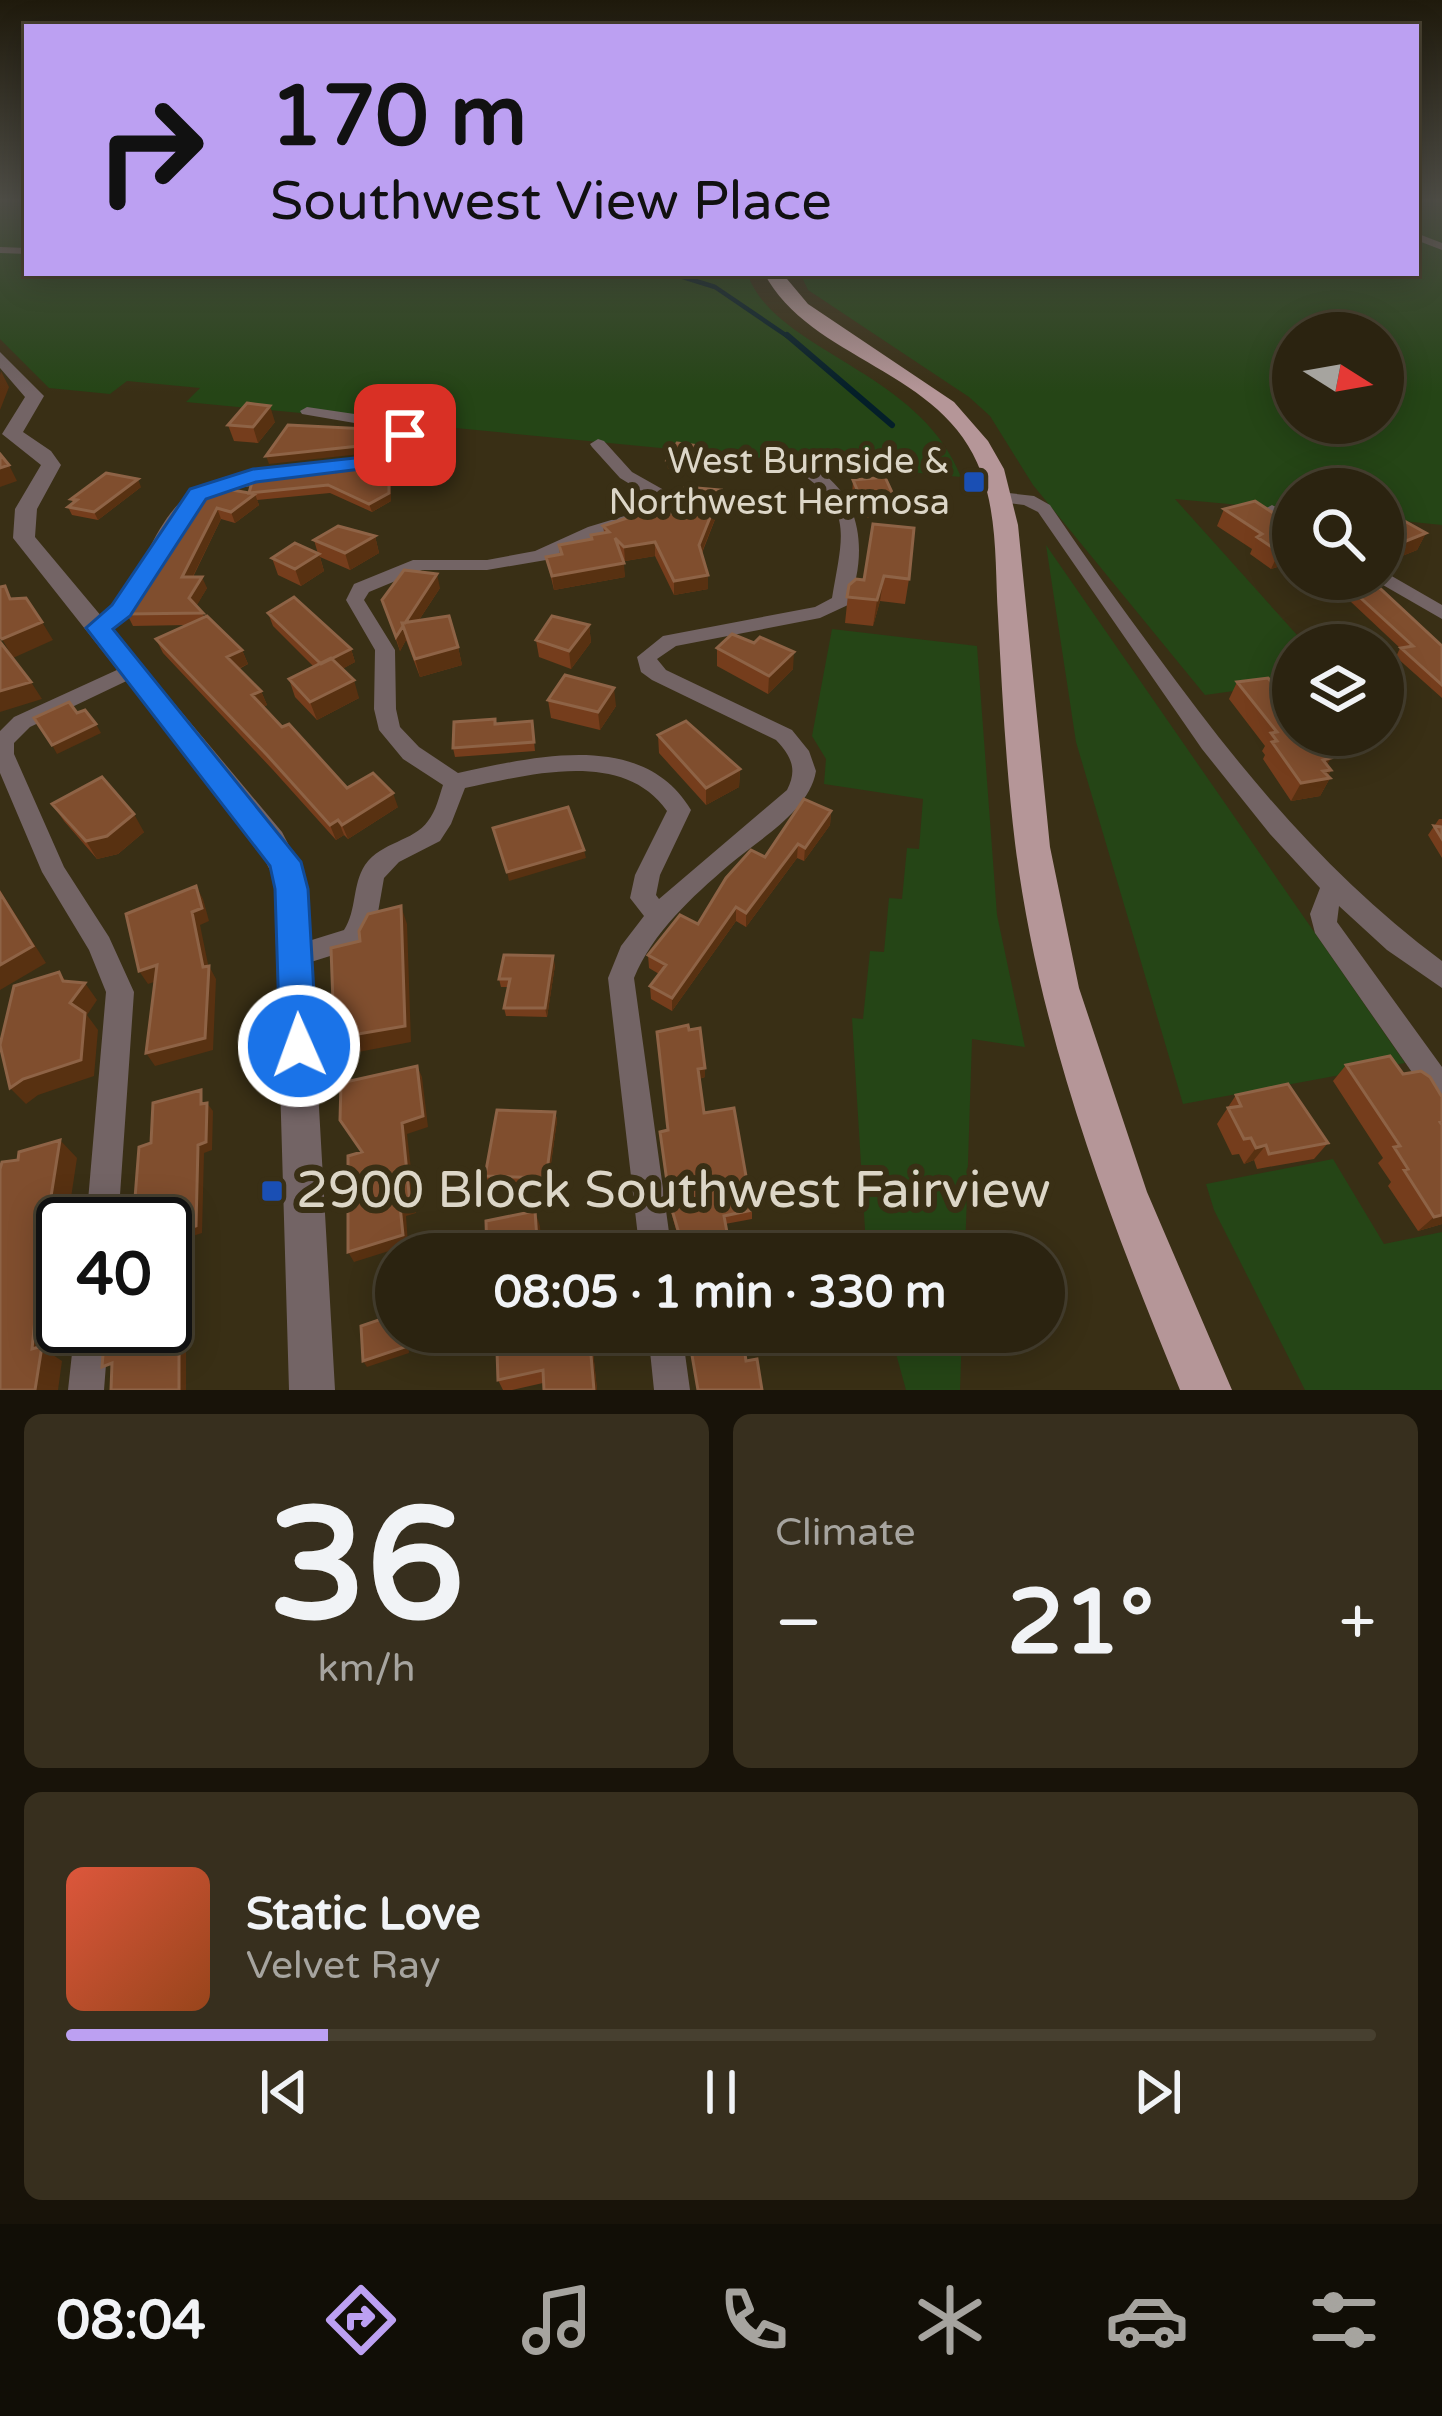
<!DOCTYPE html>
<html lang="en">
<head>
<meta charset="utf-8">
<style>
	:root { --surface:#2b2310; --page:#372f1e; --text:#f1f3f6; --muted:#a6a49f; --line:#474030; --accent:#bca0f2 }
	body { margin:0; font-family:"Varela Round",sans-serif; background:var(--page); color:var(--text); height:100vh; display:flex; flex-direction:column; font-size:45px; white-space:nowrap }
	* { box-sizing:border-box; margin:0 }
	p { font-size:39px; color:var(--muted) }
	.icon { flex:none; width:66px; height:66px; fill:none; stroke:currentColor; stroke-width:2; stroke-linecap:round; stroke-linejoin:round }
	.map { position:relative; height:1390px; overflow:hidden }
	.details { display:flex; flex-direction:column; gap:24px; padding:24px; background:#181309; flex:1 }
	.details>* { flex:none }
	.guide { position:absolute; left:24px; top:24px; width:1395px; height:252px; border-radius:0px; box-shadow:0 6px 30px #0003,0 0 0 3px var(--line); background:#bca0f2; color:#111; overflow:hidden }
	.needle { width:78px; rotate:101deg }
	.controls { position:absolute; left:1272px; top:312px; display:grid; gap:24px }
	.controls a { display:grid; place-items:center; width:132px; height:132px; border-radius:50%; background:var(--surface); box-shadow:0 6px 30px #0003,0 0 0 3px var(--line); font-size:60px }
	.speed { position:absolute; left:36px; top:1197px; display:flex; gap:24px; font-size:60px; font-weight:700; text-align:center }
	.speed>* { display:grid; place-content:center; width:156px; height:156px; border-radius:50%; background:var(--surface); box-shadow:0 6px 30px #0003,0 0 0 3px var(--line); line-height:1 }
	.speed .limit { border:6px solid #111; border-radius:18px; background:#fff; color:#111 }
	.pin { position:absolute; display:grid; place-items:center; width:102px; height:102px; color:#fff; margin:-51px; border-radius:24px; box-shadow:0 6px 18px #0006 }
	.me { position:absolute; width:132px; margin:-66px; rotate:358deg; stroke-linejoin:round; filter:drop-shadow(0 0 9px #0008) }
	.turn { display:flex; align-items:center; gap:42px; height:252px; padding:0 48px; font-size:54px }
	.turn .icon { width:156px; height:156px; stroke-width:2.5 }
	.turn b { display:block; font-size:84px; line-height:102px }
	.big { font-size:90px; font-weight:700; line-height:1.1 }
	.details .tile { flex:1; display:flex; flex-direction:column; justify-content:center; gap:18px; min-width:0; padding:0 42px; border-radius:18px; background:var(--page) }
	.details .dial { align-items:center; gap:0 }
	.dial b { font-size:156px; line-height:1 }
	.song { display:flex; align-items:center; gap:36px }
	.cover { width:144px; height:144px; border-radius:18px; background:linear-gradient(135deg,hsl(10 70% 55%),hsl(20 70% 35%)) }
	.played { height:12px; border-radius:6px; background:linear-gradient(90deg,var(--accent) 20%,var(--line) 20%) }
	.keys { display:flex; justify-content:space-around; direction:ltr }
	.heat { display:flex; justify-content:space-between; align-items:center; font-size:66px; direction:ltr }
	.details .tiles { flex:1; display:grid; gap:24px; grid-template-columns:1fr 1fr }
	.tile:last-child { grid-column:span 2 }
	.trip { position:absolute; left:375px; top:1233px; width:690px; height:120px; border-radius:60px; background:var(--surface); box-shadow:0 6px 30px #0003,0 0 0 3px var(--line); font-weight:700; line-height:120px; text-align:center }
	.dock { display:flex; height:192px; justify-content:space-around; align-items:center; background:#110e06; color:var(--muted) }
	.dock .icon { width:84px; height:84px }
	.dock .active { color:var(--accent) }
	.dock b { font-size:54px; color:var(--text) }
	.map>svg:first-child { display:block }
	.green { fill:#254516; fill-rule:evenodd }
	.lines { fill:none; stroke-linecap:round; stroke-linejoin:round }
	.stream-far1 { stroke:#041f29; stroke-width:4.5 }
	.stream { stroke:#041f29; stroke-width:6 }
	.minor { fill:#736465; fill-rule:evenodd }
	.tertiary { fill:#736465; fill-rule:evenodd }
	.primary { fill:#b59698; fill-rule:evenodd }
	.wall { fill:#753d1c }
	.shaded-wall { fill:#583111 }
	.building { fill:#804e2e; stroke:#8e6346; stroke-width:3 }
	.route { fill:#1a73e8; stroke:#114b97; stroke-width:3 }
	.transit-dot { fill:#1a4fb4; stroke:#392f15; stroke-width:4.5 }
	.labels { text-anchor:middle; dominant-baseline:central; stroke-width:12; stroke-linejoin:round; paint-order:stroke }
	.far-poi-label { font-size:36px; fill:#dcd6c7; stroke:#392f15; text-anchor:end }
	.near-poi-label { font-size:51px; fill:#dcd6c7; stroke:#392f15; text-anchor:start }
</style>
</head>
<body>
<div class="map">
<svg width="1442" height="1390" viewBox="0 0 1442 1390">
	<rect width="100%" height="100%" fill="#392f15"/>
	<path class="green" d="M0,199H27V273H747C774,352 919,369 961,477L186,402L200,388L127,381L110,394L49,388L0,339Z
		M1416,199H1442V525L1383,519V489H1293V510L1175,499L1306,645H1293V683L1205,695L1033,485L990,416L969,397L808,290L800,273H1416ZM1293,333H1383V423H1293Z
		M1046,545L1405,1063L1183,1104L1076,742Z
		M832,629L977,646L997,915L1025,1047L972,1039L965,1254H869L866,1246L852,1018L863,1019L870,951L884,952L889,898L902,899L907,848L919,849L923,799L824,784L826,759L812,736Z
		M1333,1159L1384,1244L1442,1232V1390H1305L1214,1210L1206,1184Z
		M890,1332H962L960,1390H906Z"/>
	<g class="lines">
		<path class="stream-far1" d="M670,273L715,287L790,338"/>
		<path class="stream" d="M787,335L892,425"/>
		<path class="minor" d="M1416,233L1442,243V250L1416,240Z
			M0,247L27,248V254L0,253Z
			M307,407L375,417L407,429L414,440L398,457L377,466L219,491C205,499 193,507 183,521C162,549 135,637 92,631L89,627C100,616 113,608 122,595C146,564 156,521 188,495C230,461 315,470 367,458L387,450L398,439L396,435L372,426L302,414L300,411Z
			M598,439L604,441L632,472L671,494L673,498L664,515L600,535L546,560L487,570H422L369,592L364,600L395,650L396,709L400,727L419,747L458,773C534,757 643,729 691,810L660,875L656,895L659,899L787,790C798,769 791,756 776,740L652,680L641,672L637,657L663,636L815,607L832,598C843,532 855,508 792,467V461C804,460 808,463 818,470C864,500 867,557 848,605L820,618L676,646L657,659L666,670L792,730L809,751L816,771C809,812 759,839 729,865C692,897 653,932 634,978L672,1254H640L608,978L621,946L644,916L630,898L635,875L667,811C623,748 528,775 465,788L451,824L440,841L399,862L384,878L377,918L362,946L295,967L286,964L282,956L286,948L344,930C357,910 352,885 365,865C382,841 413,842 428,821C436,811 439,797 443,785L403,759L379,730L374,709L375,650L346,600L354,584L413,560H487L535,551L588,527L651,508L656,500L620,478L592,447L590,444Z
			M1000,492L1034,496L1050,505C1084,556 1120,605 1156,654C1240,769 1327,876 1442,961V988L1387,950L1339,906L1337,922L1442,1067V1105L1432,1101L1315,933L1310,914L1320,888L1270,834L1202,749L1038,512L1024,505L994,501V493Z
			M1272,505L1293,516V528L1266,514L1263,510Z
			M1383,571L1442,605V619L1376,581L1383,579Z
			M130,664L137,666L140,671L137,676L30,727L14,743V754L64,867L109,937L134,992L118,1224H86L106,992L89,950L42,872L0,773V731L14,717Z
			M75,1326H109L104,1390H68Z
			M648,1332H682L690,1390H654Z"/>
		<path class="tertiary" d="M0,352L44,396L23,432L51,451L61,465L37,509L35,537L282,832L306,878L335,1390H289L274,878L259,849L13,538L15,509L41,465L2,434L25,397L0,368Z"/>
		<path class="primary" d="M764,273H782L808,304L954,402L988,441L1004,469L1018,525L1050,847L1079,988L1147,1192L1232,1390H1180C1107,1213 1039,1034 1015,843C1006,768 1002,692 998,616C995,569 998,518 981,472C944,369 810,361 764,273Z"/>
	</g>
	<path class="wall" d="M275,422L258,443L234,441L228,425Z
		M699,446V454L691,471L668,469L667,460Z
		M389,467L391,475V501L372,512L330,493L257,500L259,505L235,523L221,519L193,577L207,588L196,606L205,617L242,650L248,664L239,669L261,691L267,705L263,707L347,788L398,807L348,839L344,835L336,840L273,770L163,653L156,639L188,625L133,626L127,614L230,482L233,490L249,493Z
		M853,480L895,499L893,516L861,518L852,496Z
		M141,487L98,520L72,515L68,507L73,503L71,499Z
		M721,504L702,553L708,575V589L674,595L655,556L625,561L622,558L625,577L554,590L546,557L560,555L559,545L591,539L604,532L603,526Z
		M1224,509L1293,526V562L1271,569L1250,554L1252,549L1217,526Z
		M1383,514L1426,533L1417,550L1392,560L1383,554Z
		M873,524L909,579L905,604L880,601L873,626L845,623L849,585L864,580Z
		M375,536L379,553L350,570L320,557L324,571L301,586L278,575L272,558L318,554L314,540Z
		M1338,579H1370L1442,646V698L1396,657L1400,648L1334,586Z
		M440,588L419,620L458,647L462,665L420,677L406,640L400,651L382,600Z
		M268,613L351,649L355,662L342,669L359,698L317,720L295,697L289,679L314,667L273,626Z
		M589,625L591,642L571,669L539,657L536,640Z
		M717,648L793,669L768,694L717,666Z
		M1237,682L1286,699L1283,705L1331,770L1328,776L1330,778L1320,796L1291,801L1263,759L1265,755L1262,751L1265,746L1229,699Z
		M548,700L616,706L600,730L551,718Z
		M532,721L535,751L455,757L453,748Z
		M658,735L740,769L739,787L706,805L659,753Z
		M52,804L144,832L118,854L97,859L64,821Z
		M831,811L830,825L804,861L797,858L746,927L736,921L672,1011L651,999L650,986L659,974L649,968L648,955L698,924L765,857Z
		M1439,819H1442V858L1428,835Z
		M555,965L547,1017L506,1016L504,1008L508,987H501L499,979Z
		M1346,1065L1403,1074L1442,1097V1224L1418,1231L1388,1186L1391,1182L1378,1163L1383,1158L1333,1081Z
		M705,1068V1077L699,1079L704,1113L752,1210V1219L725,1224L731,1254H683L671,1212L660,1132L668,1130Z
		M1236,1095L1328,1143L1314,1159L1257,1169L1254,1160L1244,1164L1239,1154L1232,1155L1217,1124Z
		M555,1112L557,1120L548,1185L488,1183L485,1176Z
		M591,1332L597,1390H544L543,1383L512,1390H503L498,1380L519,1346Z"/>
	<path class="shaded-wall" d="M1,371L9,387L0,410V375Z
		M270,406L275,422L258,443L253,427Z
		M370,429L372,437L361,454L269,464L266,456Z
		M699,446V454L691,471V463Z
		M9,465L17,481L0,487V468Z
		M389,467L391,475V501L372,512L369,504Z
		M138,479L141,487L98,520L94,512Z
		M721,490V504L699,559V545Z
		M255,494L259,505L235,523L231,512Z
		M217,508L221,519L187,588L182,577Z
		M1426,533L1417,550L1392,560L1401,543Z
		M375,536L379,553L350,570L345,553Z
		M655,542V556L625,561L624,547Z
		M1293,547V562L1271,569L1279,552Z
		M319,554L324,571L301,586L295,569Z
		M624,563L625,577L554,590L552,576Z
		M437,574L440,588L407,638L403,626Z
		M708,575V589L674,595V581Z
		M884,576L880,601L873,626L877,600Z
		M202,577L207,588L194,610L189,598Z
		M42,622L53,640L13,658L2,639Z
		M589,625L591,642L571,669L569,651Z
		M403,626L406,640L400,651L396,637Z
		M458,647L462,665L420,677L415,659Z
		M351,649L355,662L326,678L321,664Z
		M242,650L248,664L233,671L227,657Z
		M794,652L793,669L768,694L769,676Z
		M354,680L359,698L317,720L310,702Z
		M31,682L42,699L0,712V691Z
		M614,688L616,706L600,730L598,712Z
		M261,691L267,705L258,710L252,695Z
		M96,724L101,733L57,754L52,745Z
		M1331,758L1324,771L1331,770L1326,779L1330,778L1320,796L1291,801L1301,783L1323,760Z
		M740,769L739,787L706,805V788Z
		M393,793L398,807L348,839L342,825Z
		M831,811L830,825L804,861L805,848Z
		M134,814L144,832L118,854L97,859L86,841Z
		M338,820L344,835L336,840L330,825Z
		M798,844L797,858L746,927V913Z
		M584,850L586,858L509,881L507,872Z
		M196,886L203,899L209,921L200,925L209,969V966L216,979L213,1050L155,1066L146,1053L203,967L192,912Z
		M0,890L46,963L0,990Z
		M401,906L407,924L411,1042L332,1057L323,1040Z
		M736,907V921L672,1011V998Z
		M553,956L555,965L547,1017L545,1008Z
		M157,965L166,978L148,984L139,971Z
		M59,972L72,989L85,983L97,1000L87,1015L98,1030L94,1076L38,1095L26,1104L10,1088L70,1003Z
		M417,1066L422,1077L428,1127L407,1134L416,1213L406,1216L408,1245L354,1262L348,1252L400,1206L402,1123Z
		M705,1068V1077L698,1079V1069Z
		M207,1103L213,1111L212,1150L204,1153L202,1233L165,1245V1236L198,1145Z
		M555,1112L557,1120L548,1185L546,1178Z
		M60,1140L77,1158L67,1224H63V1251L53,1355L62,1361L58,1390H35L32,1349L41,1259Z
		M1266,1145L1254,1160L1244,1164L1256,1148Z
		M535,1211L540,1226L542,1254H538Z
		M1442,1215V1224L1418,1231L1434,1217Z
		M179,1317L186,1324V1390H179Z
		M123,1326L131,1329V1344L123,1337Z
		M404,1332H407L409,1353L367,1367L363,1361Z
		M589,1332H591L597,1390H594Z"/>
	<path class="building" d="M247,403L270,406L253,427L228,425Z
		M288,425L370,429L359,446L266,456Z
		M677,443L699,446L691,463L667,460Z
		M0,454L9,465L0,468Z
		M374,465L375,469L389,467V493L369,504L328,485L249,493L252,482Z
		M106,473L138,479L94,512L68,507L77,500L71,499Z
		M885,477L895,499L862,501L853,480Z
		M230,482L227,489L255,494L231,512L217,508L182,577H202L189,598L203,613L127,614L182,523L217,484Z
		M685,487L721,490L699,545L708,575L674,581L655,542L624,547L615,538L624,563L552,576L546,557L562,554L559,545L592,539L591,535L609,532L603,526L648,511L674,514Z
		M1255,501L1293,526V529L1284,532L1293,537V547L1279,552L1257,537L1262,534L1224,509Z
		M1390,513L1426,533L1401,543L1383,532V514Z
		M873,524L914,528L909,579L884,576L877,600L847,597L849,585L856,579L864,580Z
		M338,526L375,536L345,553L314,540Z
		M295,543L319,554L295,569L272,558Z
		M404,570L437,574L405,623H402L403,626L396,637L382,600Z
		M1340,579H1370L1442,646V685L1401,648L1413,646Z
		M5,586L10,599L26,598L42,622L2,639L0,637V587Z
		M294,597L351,649L321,664L268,613Z
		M207,616L242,650L227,657L261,691L252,695L282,727L289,724L347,788L373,773L393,793L342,825L338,820L330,825L267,755L156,639Z
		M449,616L458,647L415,659L402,623Z
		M552,616L589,625L569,651L536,640Z
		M732,634L754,643L760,637L794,652L769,676L717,648Z
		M0,642L31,682L0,691Z
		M331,658L354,680L310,702L289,679Z
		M565,675L614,688L598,712L548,700Z
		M1268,678L1286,699L1279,700L1293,715V735H1310L1331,758L1323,760L1331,770L1323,771L1330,778L1301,783L1272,742L1277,741L1271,733L1277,732L1237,682Z
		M69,702L77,713L85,710L96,724L52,745L34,718Z
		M495,719V724L532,721L534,742L453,748L454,722Z
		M686,721L740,769L706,788L658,735Z
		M102,777L134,814L107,836L86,841L52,804Z
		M804,799L831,811L805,848L798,844L746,913L736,907L672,998L650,986L666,965L648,955L680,915L698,924L726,878L751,850L765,857Z
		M568,807L584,850L507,872L493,828Z
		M1434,826L1442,827V839Z
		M196,886L202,908L192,912L203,967L209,966L205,1038L146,1053L157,965L139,971L126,914Z
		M0,893L33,946L0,965Z
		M401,906L405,1026L323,1040L322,1006L333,1003L331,948L360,941L359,931L368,914Z
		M504,955L553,956L545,1008H504L510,979H499Z
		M59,972L63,981L85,983L70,1003L85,1013L81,1060L23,1079L10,1088L0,1045L14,986Z
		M688,1025L689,1030L700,1028L705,1068L698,1069L704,1113L734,1108L752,1210L724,1216L731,1254H685L670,1203L660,1132L668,1130L657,1032Z
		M1390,1056L1403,1074L1421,1071L1430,1077L1442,1097V1121L1440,1122L1442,1125V1215L1434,1217L1404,1170L1408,1169L1394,1147L1400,1146L1346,1065Z
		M417,1066L423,1116L402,1123L410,1203L400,1206L403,1235L348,1252V1156L362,1152L340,1120L341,1083Z
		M1288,1084L1328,1143L1269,1154L1266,1145L1256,1148L1251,1138L1244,1139L1228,1108L1241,1106L1236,1095Z
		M201,1090V1104L207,1103L206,1142L198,1145L196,1226L165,1236V1224H133L139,1147L151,1143L153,1103Z
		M497,1110L555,1112L546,1178L485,1176Z
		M60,1140L41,1259L32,1349L42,1346L35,1390H0V1169L2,1162L18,1160L19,1152Z
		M535,1211L538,1254H487L486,1221Z
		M396,1314V1332H404L405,1347L363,1361L361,1326Z
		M179,1317V1390H111L112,1363L102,1367L105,1329L113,1326H123V1337L155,1326H165V1322Z
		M518,1332H589L594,1390H544L543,1370L498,1380L497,1351L519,1346Z
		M688,1332H742L746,1361L757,1359L762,1390H698Z"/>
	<linearGradient id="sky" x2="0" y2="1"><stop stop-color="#1f1a0c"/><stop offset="0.51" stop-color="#4e4d46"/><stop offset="1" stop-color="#4e4d46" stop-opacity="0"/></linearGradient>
	<rect width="1442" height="393" fill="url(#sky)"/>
	<path class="route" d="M405,429L415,435L404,457L385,466L256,482L206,499L130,616L113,629L301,862L308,889L317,1046L312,1058L299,1063L286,1058L280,1046L275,889L270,866L86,628L112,605L190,489L253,469L373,456L388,449L398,431Z"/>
	<g class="transit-dot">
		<rect x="962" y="470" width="24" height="24" rx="6"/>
		<rect x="260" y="1179" width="24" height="24" rx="6"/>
	</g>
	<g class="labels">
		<g class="far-poi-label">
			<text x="950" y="461">West Burnside &amp;<tspan x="950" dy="41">Northwest Hermosa</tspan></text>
		</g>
		<g class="near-poi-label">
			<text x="296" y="1191">2900 Block Southwest Fairview</text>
		</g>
	</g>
</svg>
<div class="controls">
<a><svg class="needle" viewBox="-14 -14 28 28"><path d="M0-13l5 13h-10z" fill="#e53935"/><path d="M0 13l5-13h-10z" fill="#a6a49f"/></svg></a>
<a><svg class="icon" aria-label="search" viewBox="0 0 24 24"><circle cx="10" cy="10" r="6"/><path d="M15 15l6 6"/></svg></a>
<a><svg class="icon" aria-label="layers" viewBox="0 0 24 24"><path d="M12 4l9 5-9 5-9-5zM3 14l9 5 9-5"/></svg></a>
</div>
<div class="speed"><div class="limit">40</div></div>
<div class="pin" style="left:405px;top:435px;background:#d93025"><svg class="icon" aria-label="arrive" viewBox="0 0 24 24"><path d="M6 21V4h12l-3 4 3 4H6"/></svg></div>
<svg class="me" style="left:299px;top:1046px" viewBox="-20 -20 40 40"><circle r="17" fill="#1a73e8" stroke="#fff" stroke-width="3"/><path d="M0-11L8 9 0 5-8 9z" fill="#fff"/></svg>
<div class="trip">08:05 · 1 min · 330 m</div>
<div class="guide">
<div class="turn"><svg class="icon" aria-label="right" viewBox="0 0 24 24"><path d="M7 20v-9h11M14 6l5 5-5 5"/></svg><div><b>170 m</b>Southwest View Place</div></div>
</div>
</div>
<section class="details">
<div class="tiles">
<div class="tile dial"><b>36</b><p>km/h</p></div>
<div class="tile"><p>Climate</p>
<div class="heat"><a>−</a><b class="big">21°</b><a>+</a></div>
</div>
<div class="tile">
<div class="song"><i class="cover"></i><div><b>Static Love</b><p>Velvet Ray</p></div></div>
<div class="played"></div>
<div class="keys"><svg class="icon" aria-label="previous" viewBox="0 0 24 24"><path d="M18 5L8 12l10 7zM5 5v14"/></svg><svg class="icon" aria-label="pause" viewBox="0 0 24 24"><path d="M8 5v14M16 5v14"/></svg><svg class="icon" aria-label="next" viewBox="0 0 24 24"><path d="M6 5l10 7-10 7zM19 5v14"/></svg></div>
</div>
</div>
</section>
<nav class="dock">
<b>08:04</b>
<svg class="icon active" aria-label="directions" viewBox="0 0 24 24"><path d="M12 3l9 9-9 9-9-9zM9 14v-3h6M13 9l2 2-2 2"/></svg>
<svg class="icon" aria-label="music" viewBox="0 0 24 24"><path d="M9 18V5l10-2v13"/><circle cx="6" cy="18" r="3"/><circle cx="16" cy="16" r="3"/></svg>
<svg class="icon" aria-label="phone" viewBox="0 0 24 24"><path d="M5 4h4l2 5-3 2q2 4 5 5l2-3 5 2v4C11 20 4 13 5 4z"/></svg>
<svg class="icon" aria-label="climate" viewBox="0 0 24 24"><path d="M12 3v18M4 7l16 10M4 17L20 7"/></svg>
<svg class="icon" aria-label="car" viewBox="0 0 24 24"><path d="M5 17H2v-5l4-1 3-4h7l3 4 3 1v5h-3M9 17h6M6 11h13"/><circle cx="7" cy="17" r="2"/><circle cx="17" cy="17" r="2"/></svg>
<svg class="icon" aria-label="filters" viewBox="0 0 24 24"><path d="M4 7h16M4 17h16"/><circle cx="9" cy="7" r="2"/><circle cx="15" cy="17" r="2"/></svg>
</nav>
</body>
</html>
